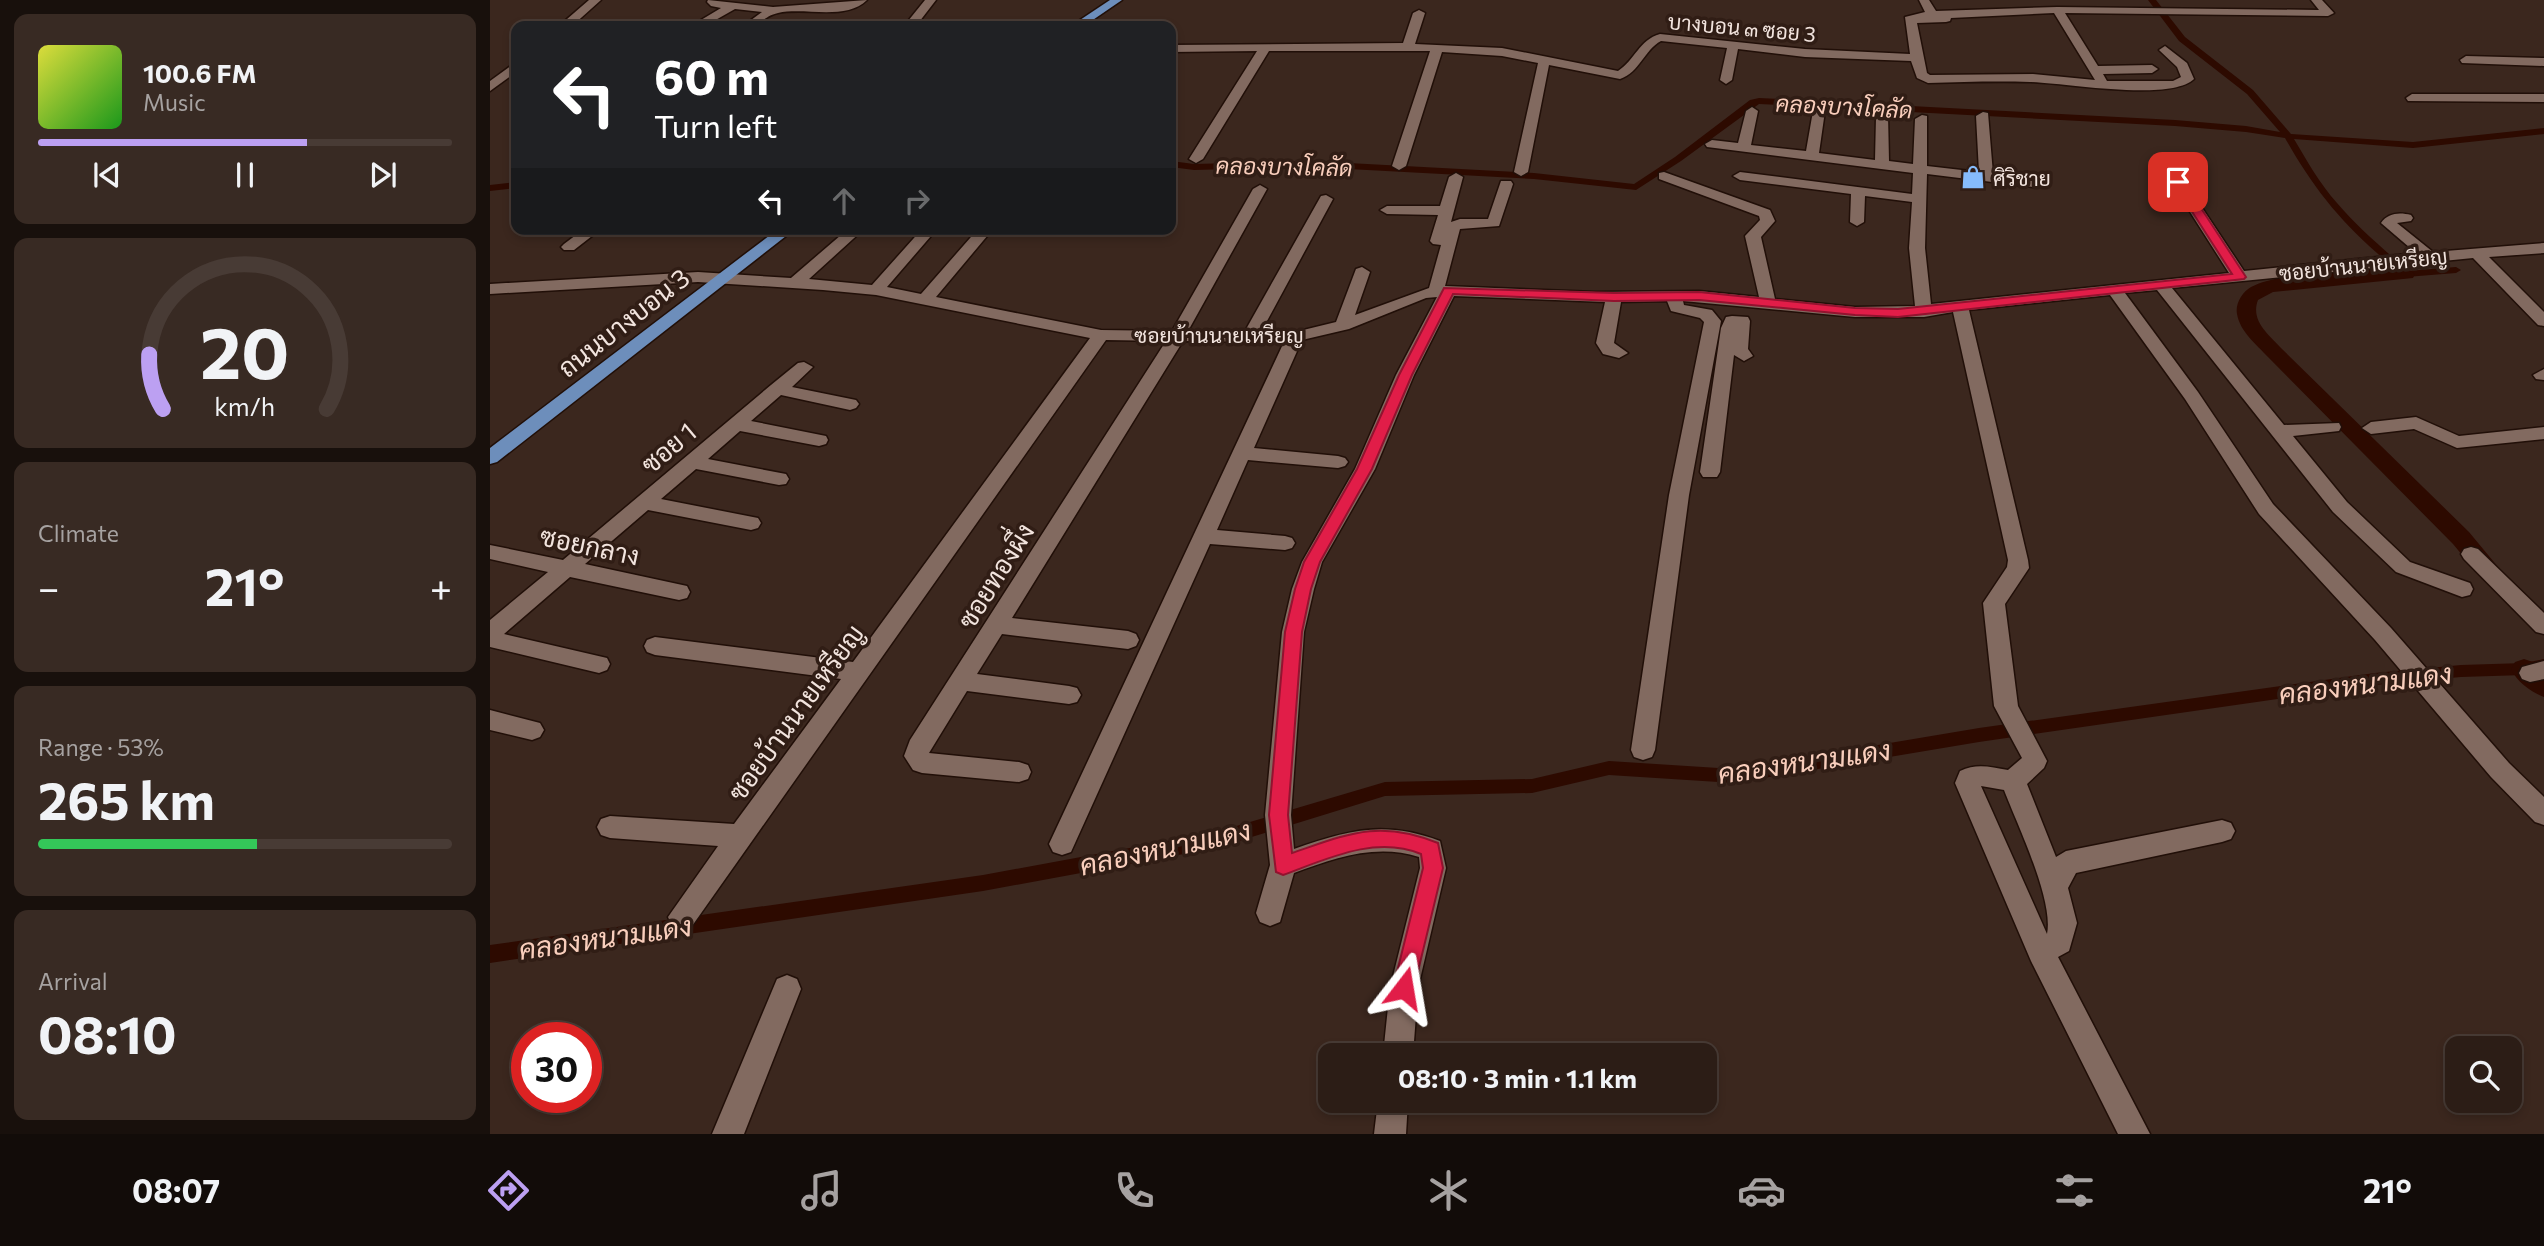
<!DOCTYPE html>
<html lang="en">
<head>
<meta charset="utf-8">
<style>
	:root { --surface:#2c1d16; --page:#382a23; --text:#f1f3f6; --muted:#a6a2a1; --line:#483b35; --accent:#bca0f2 }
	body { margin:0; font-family:Commissioner,Sarabun,sans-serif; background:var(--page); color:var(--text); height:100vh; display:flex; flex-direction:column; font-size:26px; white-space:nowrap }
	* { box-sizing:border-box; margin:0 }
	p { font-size:23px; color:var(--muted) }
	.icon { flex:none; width:38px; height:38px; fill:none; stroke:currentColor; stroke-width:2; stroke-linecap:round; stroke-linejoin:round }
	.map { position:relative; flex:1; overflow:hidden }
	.panel { display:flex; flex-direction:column; gap:14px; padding:14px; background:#18100c; width:490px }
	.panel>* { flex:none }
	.banner { position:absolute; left:21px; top:21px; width:665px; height:214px; border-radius:14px; box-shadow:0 4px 10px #0003,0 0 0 2px var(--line); background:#202124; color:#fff; overflow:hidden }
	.controls { position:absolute; left:1955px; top:1036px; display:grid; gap:14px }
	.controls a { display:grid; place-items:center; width:77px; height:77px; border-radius:14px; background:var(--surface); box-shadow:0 4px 10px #0003,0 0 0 2px var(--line); font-size:35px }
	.speed { position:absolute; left:21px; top:1022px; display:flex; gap:14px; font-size:35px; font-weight:700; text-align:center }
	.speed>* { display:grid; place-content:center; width:91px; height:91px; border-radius:50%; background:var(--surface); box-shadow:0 4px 10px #0003,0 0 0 2px var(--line); line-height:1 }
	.speed .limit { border:10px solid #d22; background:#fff; color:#111 }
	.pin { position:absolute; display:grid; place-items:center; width:60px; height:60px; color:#fff; margin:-30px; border-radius:14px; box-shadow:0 4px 10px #0006 }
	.me { position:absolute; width:77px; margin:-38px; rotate:14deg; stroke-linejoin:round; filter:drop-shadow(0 0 5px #0008) }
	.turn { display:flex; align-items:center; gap:24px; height:147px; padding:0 28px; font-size:32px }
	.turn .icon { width:91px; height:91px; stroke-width:2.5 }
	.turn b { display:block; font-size:49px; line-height:60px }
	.lanes { display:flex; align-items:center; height:66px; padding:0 28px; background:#0003; justify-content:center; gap:35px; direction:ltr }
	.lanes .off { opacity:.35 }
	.big { font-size:52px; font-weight:700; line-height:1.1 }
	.panel .card { flex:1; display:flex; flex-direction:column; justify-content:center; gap:10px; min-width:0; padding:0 24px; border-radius:14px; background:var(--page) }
	.panel .dial { align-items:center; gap:0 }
	.dial svg { height:182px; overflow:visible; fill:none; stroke:var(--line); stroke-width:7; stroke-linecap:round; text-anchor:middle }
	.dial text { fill:var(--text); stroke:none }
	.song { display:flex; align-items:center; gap:21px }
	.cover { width:84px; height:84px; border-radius:10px; background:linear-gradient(135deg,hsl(60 70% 55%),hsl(120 70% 35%)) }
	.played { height:7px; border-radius:4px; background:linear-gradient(90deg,var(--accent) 65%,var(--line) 65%) }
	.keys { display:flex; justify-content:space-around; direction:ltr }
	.heat { display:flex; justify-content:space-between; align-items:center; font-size:38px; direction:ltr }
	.charge { height:10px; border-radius:5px; background:linear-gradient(90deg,#34c759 53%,var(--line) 0) }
	.trip { position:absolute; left:828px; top:1043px; width:399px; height:70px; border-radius:14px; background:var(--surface); box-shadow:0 4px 10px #0003,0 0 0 2px var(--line); font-weight:700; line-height:70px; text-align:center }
	.tabs { display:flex; height:112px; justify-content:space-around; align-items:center; background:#120c09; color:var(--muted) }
	.tabs .icon { width:49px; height:49px }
	.tabs .current { color:var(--accent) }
	.tabs b { font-size:32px; color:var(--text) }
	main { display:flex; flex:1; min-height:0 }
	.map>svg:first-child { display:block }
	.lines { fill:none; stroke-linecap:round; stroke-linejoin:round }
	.canal { fill:#2d0a00; fill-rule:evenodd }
	.river { fill:#2d0a00; fill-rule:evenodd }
	.minor-casing { stroke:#210f08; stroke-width:3 }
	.major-casing { stroke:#210f08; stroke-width:3 }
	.minor { fill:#826a60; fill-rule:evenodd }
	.major { fill:#6d8ebb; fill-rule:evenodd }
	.route { fill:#e11d48; stroke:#92132f; stroke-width:2 }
	.labels { text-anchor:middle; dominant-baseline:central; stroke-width:7; stroke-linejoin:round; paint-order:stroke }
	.far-street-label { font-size:21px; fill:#f2e4de; stroke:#301d15 }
	.far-poi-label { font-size:21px; fill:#f2e4de; stroke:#301d15; text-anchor:start }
	.far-water-label { font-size:23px; font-style:italic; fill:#f9cebc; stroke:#301d15 }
	.street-label { font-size:26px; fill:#f2e4de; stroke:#301d15 }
	.water-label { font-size:28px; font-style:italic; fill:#f9cebc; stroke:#301d15 }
</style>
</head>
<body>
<main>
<section class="panel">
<div class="card">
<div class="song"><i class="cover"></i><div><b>100.6 FM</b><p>Music</p></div></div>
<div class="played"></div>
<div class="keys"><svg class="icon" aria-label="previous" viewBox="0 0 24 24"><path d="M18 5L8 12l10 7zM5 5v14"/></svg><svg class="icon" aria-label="pause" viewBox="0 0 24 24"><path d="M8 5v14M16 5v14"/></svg><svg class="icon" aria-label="next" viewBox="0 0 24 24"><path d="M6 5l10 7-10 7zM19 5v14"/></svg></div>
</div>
<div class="card dial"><svg viewBox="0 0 100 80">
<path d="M14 69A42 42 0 1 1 86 69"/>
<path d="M14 69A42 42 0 0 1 8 45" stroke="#bca0f2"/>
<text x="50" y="56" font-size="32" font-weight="700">20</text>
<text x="50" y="72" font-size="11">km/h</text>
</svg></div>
<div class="card"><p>Climate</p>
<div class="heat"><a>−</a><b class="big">21°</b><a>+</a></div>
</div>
<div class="card"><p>Range · 53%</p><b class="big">265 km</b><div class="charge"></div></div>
<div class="card"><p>Arrival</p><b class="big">08:10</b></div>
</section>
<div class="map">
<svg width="2054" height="1134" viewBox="0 0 2054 1134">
	<rect width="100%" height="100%" fill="#3b271e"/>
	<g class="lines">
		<path class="canal" d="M1658,0H1666L1695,37L1763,90L1801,134L1923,142L2054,128V134L1923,148L1804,139C1817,161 1830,184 1847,203C1868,228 1894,249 1918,271L1966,267L1971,270L1966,273L1916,277C1905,273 1896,261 1887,253C1847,218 1821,184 1795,138L1756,132L1685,126L1269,104L1191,161L1146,190L1044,179L821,167L704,170L681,167V161L704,164L821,161L1044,173L1144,184L1185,157L1260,100L1269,98L1685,120L1756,126L1790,132L1757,94L1689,41Z
			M26,182V188L0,191V185Z
			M2054,659V671L2034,675L1971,677L1885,685L1489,742L1244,783L1119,775L1042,793L895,796L726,848L493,891L0,963V945L493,875L726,832L895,782L1042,779L1119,761L1244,769L1489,728L1885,673L1971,665L2034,663Z"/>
		<path class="river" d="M1916,268L1925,274L1923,278L1783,292L1768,300C1760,321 1779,335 1792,349L1979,532L2013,573L2010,579L2001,582L1992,579L1963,544L1778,357C1767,345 1750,332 1747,314C1745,304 1752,292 1761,287C1791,270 1879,271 1916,268Z
			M2034,659L2043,662L2054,670V697C2041,692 2027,682 2021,669L2025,662Z"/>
		<g class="minor-casing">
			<path id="minor" d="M99,0H111L82,26H69Z
				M218,0L283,7L377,0C356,21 315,7 288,13C273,16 271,27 253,26L272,12L245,9L215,26H201L231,8L221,6L217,2Z
				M435,0H446L426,26H414Z
				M1429,0H1439L1446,11L1567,7L1829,10L1821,0H1832L1844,13L1838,16L1575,13L1608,66L1662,65L1668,69L1662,73L1613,74L1617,81H1683L1691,77L1687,67L1669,50L1675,46L1697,63L1704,79C1680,102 1575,83 1540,82C1506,81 1472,82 1438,83L1427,78L1421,61L1315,57L1248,49L1242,80L1236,84L1230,80L1237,48L1171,41C1154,50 1150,72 1130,79L1059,65L1038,172L1031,176L1024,172L1048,63L1012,56L952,52L916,166L909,170L902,166L940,51H779L713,159L706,163L699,159L767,51L681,52V45L913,43L923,13L929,10L935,13L925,44L1012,48L1128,71C1145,60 1149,40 1170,34L1315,49L1420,54L1415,17L1435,12ZM1564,13L1605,80L1543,74L1440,75L1437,73L1427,23L1456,22L1460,21L1461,18Z
				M1976,56L2054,58V66L1972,63L1970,60Z
				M26,62V72L0,91V81Z
				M1922,94H2054V102L1918,101L1916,98Z
				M1262,107L1268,111L1261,145L1316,151L1323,111L1329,107L1335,111L1329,153L1385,160L1386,117L1393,113L1398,114L1399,161L1423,164L1425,119L1432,115L1437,116V166L1489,172L1486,116L1493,112L1498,113L1503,174L1543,179L1550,183L1543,187L1437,174L1435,248L1441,304L1739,273L1681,182L1686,171L1691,170L1698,174L1695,182L1754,271L1926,253L1891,223C1898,213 1909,212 1921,215L1923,218L1921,221L1907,223L1943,252L2054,243V253L1999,257L2054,312V326L2048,325L1983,258L1682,288L1794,425L1849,423L1851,427L1849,431L1803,436L1857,502L1920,562L1980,583L1983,589L1980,595L1972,597L1906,572L1843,512L1667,290L1635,293L1708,392L1783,504L1901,628L2019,763L2054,797V825L2045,822L2001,777L1885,640L1769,514L1695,399L1620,295L1479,310L1538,560L1539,568L1515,604L1528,706L1557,761L1554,768L1537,784L1566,857L1576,851L1732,820L1741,823L1745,831L1741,839L1732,842L1586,873L1578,888L1587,923L1579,951L1568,957L1660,1134H1628L1541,961L1465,783L1470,771C1487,763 1500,767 1518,770L1532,758L1504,706L1493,603L1517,567L1518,560L1463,312L1434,317H1365L1193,301L1194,305L1222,310L1231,321L1199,495L1165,750L1162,757L1153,760L1144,757L1141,750L1179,495L1214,322L1210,318L1181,311L1177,301L1131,302L1124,343L1138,353L1129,358L1113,354L1106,343L1115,302L964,296L924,375L885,469L832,562L824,589L814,632L801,815L804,849C858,830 895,820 950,841L956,868L928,988L923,1055H893L900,988L930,868L929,857C886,843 844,858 804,873L790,922L780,926L770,922L766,913L780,865L775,815L792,632L802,589L812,562L865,469L906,375L947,297L936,298L859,329L812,340L764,448L848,456L855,458L858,462L855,466L848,468L758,460L727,530L795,536L802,538L805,543L802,548L795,550L720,544L581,852L572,855L563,852L559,844L794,342L693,341L522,618L638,631L646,634L649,640L646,646L638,649L512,634L487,674L579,686L587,688L591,695L587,702L579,704L477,691L439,753L529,762L538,765L541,772L538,779L529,782L432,773L423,770L414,756L420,740L676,341L616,340L202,926L192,930L182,926L178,917L228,846L120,838L111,835L107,827L111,819L120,816L244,824L351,679L165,655L157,652L154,646L157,640L165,637L363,662L600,338L386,295L333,290L208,282L0,294V284L208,272L301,278L358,229H374L319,279L382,285L432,229H447L397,287L431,294L488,229H503L446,297L611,330L682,331L763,189L770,185L777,189L698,331H755L831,196L836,195L843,199L771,332H805L846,322L866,269L872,267L880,272L865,315L939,288L951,245L943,244L940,241L948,215L897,214L890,210L897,206H950L959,177L966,173L973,177L961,222L970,219H998L1011,181H1021L1023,184L1009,226L970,229L955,286L1106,292L1209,291L1269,297L1255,236L1270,220L1269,216L1169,179V173L1174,172L1280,210L1285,221L1271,237L1285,299L1365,307L1425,306L1419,248L1422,202L1375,196L1374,222L1367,226L1360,222L1361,194L1250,180L1243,176L1250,172L1422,194L1423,173L1217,147L1215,144L1222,140L1248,143L1256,111ZM1491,786L1514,790C1527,824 1564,900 1557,934Z
				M94,229H111L84,250H74L71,247L74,244Z
				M1242,316L1258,317L1260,321L1258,349L1263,356L1254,361L1244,355L1230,472L1227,477H1213L1210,472L1231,328L1236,317Z
				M314,362L323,367L302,387L366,400L369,404L366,408L360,410L291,395L261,421L336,436L338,440L336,444L329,446L250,431L218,459L296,474L299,479L296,484L289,485L206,469L171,499L268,518L271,523L268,528L261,530L158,510L95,564L197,586L200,592L197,598L189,600L80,577L14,634L117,658L120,664L117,670L109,673L0,647V620L58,572L0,559V545L73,560L281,385L308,363Z
				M2054,369V380L2046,379L2043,375Z
				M1926,417L1969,436L2054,427V439L1967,448L1924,429L1881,434L1872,428L1881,422Z
				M1981,547L1988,549L2054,613V634L2046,632L1974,559L1971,554L1974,549Z
				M2054,661V679L2040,682L2032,679L2029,673L2032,667Z
				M0,710L50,723L54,730L50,737L42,740L0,730Z
				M297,975L307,979L311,989L254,1134H222L287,979Z
				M888,1101H918L916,1134H884Z"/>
		</g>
		<g class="major-casing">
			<path id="major" d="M620,0H632L594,26H581Z
				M288,229H305L7,462L0,464V448Z"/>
		</g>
		<use href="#minor" class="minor"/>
		<use href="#major" class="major"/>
	</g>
	<path class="route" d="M1688,178L1694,182L1756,277L1754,279L1408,317L1365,315L1209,300L1124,301L963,294L922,375L882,469L830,562L821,589L812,632L798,815L802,853C858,834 889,819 948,843L953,868L922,996L914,999L906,996L903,988L933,868L931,854C885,835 837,859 793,875L786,872L779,815L795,632L805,589L814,562L867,469L909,375L954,288L1124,293L1209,292L1365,308L1408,309L1742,274L1683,182Z"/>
	<defs>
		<g id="shop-bare" transform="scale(1.89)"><path d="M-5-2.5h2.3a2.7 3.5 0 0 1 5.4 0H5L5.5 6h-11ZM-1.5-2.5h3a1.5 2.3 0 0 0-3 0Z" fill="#86bbfb" stroke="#301d15" stroke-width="2.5" paint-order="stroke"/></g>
	</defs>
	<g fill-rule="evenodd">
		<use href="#shop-bare" x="1483" y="177"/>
	</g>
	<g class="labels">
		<g class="far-street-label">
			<text transform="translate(1252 27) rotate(5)">บางบอน ๓ ซอย 3</text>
			<text transform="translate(1873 264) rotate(-6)">ซอยบ้านนายเหรียญ</text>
			<text x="729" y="334">ซอยบ้านนายเหรียญ</text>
		</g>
		<g class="far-poi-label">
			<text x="1503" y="177">ศิริชาย</text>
		</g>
		<g class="far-water-label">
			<text transform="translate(1354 106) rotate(3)">คลองบางโคลัด</text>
			<text transform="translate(794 166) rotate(1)">คลองบางโคลัด</text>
		</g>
		<g class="street-label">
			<text transform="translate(133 322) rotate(-38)">ถนนบางบอน 3</text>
			<text transform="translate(178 447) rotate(-40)">ซอย 1</text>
			<text transform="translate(100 545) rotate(12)">ซอยกลาง</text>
			<text transform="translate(505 575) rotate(-58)">ซอยทองผึ่ง</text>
			<text transform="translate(305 712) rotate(-54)">ซอยบ้านนายเหรียญ</text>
		</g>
		<g class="water-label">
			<text transform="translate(1875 683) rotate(-7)">คลองหนามแดง</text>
			<text transform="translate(1314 761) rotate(-8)">คลองหนามแดง</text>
			<text transform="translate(675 847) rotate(-12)">คลองหนามแดง</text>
			<text transform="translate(115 937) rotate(-8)">คลองหนามแดง</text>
		</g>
	</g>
</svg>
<div class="controls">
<a><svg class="icon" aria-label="search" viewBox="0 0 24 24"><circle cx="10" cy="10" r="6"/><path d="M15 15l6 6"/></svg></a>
</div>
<div class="speed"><div class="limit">30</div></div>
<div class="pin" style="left:1688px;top:182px;background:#d93025"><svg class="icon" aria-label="arrive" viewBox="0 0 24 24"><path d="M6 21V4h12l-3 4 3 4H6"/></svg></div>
<svg class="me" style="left:914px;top:988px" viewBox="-20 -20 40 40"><path d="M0-17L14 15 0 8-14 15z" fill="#e11d48" stroke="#fff" stroke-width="4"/></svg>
<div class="trip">08:10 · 3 min · 1.1 km</div>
<div class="banner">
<div class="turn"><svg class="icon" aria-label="left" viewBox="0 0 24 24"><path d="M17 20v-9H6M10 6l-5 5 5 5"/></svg><div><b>60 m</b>Turn left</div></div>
<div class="lanes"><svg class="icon" aria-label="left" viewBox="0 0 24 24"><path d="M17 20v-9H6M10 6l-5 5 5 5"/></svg><svg class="icon off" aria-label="ahead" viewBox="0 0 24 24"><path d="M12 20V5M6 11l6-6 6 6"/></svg><svg class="icon off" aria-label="right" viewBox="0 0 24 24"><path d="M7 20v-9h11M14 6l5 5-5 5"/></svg></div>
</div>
</div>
</main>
<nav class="tabs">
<b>08:07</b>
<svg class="icon current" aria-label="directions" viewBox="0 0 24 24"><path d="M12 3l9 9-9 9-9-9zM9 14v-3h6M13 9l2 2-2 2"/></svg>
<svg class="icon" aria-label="music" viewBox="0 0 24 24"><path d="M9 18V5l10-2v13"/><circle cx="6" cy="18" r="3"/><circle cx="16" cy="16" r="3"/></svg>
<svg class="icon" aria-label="phone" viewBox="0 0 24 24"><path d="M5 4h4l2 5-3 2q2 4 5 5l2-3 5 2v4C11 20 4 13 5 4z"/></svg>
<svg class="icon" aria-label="climate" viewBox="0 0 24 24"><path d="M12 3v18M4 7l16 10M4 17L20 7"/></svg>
<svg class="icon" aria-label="car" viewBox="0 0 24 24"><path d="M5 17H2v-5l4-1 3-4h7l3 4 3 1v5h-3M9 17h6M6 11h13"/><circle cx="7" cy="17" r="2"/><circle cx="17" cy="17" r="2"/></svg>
<svg class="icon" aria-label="filters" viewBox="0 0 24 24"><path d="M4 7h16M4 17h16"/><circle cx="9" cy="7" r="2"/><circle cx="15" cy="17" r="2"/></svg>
<b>21°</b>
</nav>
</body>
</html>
